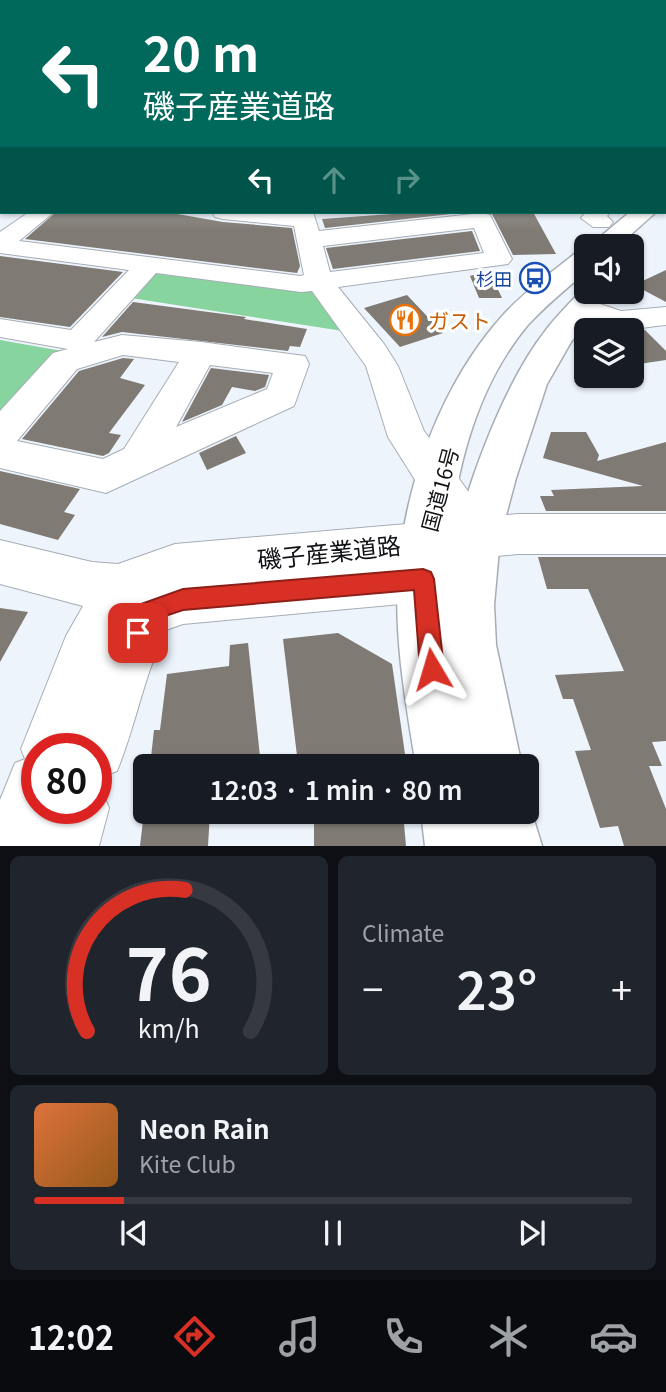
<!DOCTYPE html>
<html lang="en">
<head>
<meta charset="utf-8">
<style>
	:root { --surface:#171b24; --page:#20242c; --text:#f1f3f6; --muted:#9ea1a6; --line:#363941; --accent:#d93025 }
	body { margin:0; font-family:Georgia,"Noto Sans JP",serif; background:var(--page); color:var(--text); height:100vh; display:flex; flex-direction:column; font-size:26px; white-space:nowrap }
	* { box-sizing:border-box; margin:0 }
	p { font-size:23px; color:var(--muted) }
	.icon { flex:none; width:38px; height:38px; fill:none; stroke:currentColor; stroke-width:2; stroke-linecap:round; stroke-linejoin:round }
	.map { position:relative; height:846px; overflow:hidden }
	.drawer { display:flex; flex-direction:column; gap:10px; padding:10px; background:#0d0f14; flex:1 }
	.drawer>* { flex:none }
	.banner { position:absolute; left:0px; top:0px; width:667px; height:214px; box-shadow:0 2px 5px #0004; background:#00695c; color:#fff; overflow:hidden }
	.tools { position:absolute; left:574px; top:234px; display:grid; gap:14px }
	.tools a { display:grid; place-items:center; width:70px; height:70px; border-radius:10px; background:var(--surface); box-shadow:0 2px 5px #0004; font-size:35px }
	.speed { position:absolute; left:21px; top:733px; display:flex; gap:14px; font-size:35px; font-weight:700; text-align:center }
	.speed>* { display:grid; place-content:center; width:91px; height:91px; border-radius:50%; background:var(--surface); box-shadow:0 2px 5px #0004; line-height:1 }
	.speed .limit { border:10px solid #d22; background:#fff; color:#111 }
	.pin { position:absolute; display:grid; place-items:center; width:60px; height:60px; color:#fff; margin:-30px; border-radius:14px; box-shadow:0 4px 10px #0006 }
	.me { position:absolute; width:77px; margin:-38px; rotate:353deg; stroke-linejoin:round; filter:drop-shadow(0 0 5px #0008) }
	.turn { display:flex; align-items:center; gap:24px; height:147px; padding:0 28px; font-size:32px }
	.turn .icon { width:91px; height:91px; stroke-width:2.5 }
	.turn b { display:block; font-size:49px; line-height:60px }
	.lanes { display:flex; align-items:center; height:66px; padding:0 28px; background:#0003; justify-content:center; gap:35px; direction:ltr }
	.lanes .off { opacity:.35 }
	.big { font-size:52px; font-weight:600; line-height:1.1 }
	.drawer .card { flex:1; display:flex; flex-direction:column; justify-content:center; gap:10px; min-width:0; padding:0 24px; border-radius:10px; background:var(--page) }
	.drawer .dial { align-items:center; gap:0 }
	.dial svg { height:182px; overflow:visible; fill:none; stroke:var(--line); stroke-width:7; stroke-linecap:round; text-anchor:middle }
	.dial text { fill:var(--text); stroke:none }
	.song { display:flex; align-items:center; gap:21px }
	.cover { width:84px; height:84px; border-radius:10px; background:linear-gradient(135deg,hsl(20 70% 55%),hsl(30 70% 35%)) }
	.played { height:7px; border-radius:4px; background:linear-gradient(90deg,var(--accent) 15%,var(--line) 15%) }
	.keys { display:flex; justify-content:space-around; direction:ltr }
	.heat { display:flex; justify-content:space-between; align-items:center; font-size:38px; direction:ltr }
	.drawer .tiles { flex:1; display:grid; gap:10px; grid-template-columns:1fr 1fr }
	.card:last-child { grid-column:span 2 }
	.trip { position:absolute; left:133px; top:754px; width:406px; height:70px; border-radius:10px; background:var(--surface); box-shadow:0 2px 5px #0004; font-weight:600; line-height:70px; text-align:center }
	.menu { display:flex; height:112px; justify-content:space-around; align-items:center; background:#090b0e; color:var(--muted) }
	.menu .icon { width:49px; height:49px }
	.menu .on { color:var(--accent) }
	.menu b { font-size:32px; color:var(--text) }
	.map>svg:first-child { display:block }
	.green { fill:#88d49f }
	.building { fill:#7f7a73 }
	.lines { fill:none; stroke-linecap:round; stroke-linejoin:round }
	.minor-casing { stroke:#a6adb4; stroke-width:2 }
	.highway-casing { stroke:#a6adb4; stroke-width:3 }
	.minor { fill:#fff; fill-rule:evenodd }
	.highway { fill:#fff; fill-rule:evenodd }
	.route { fill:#d93025; stroke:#8d1f18; stroke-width:2 }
	.labels { text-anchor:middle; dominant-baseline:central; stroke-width:6; stroke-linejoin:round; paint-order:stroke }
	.far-transit-label { font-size:18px; fill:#164399; stroke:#fff; text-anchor:end }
	.food-label { font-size:21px; fill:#c56008; stroke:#fff; text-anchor:start }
	.street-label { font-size:21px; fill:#101215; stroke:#fff }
	.near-street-label { font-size:24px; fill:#101215; stroke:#fff }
</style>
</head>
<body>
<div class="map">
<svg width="666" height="846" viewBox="0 0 666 846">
	<rect width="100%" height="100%" fill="#edf4fc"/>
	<path class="green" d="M154,268L312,288L343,331L131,298Z
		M0,340L68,352L0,422Z"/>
	<path class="building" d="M56,212H166L223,222L292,228L300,266L297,273L25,239Z
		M391,212H469L325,228L322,219L392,214Z
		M488,212H533L556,254L513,255L492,214Z
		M472,231L480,251L333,269L326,248Z
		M0,256L123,272L70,327L0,317Z
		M666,270V302L634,285Z
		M489,271L502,298H479L470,276Z
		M407,295L443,333L400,347L364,308Z
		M133,302L246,317L244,319L307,329L300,347L290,346L288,351L122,332L102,337Z
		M645,330L666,351V360L632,365V332Z
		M123,358L134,359L120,378L145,385L109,433L121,435L109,453L103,456L22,439L79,371Z
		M211,368L269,375L265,387L255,391L232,387L222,405L182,422Z
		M551,432H586L599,455L597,461L666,442V511H546L540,496H554L551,490L643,486L543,458Z
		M236,436L246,453L207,470L199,453Z
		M0,471L80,489L64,512L75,515L58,540L0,524Z
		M538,557H666V741L652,742L662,766H649L666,809V846H624L618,826L600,828L575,751L591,750L573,699H563L555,675L624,671L588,589H547Z
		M0,608L28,612L0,662Z
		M338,633L392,664L406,761L298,764L283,639Z
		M248,643L261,766H150L154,730H160L167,674L229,666L230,645Z
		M144,812H210L208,846H140Z
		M314,812H403L406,846H314Z"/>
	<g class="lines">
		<g class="minor-casing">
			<path id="minor" d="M665,137H666V147H665Z
				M0,182H2V194H0Z
				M29,212H54L19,241L301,276L304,275L294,226L223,219L215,217L212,212H313L319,231L482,213L490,215L512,259L508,264L338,287L384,344L398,366L424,431L487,517L518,514H666V554H518L464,559L466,564C457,585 444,594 423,602L183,624L166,630C144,675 136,725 117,771L96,779V749H37V808H96V784L100,786L109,808L99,846H0V800L15,763L25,759L21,749L66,636L83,606L0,584V540L92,562L118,564L175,544L441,521L388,437L366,366L312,291L301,292L156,273L94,342L122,335L201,342L305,356L309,364L294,406L106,493L0,468V411L53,353L68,349L0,337V319L71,330L129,270L0,253V232ZM474,228L484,253L330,272L323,246ZM123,355L179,362L124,449L103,459L17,441L77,369ZM210,365L273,373L267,389L176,427Z
				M586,212H610L607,216L613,222L609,227H593L581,218Z
				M582,298L621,311L666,307V325C651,326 635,330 620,329C605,328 575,318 568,307L572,301Z"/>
		</g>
		<g class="highway-casing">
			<path id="highway" d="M666,183V197L665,198V184Z
				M630,212H656L617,247H588Z
				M586,250V272C566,289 545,306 527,326C472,392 450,489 448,572C460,501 501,387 546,330C558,314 573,300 586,286V292H610L571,342L547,384L516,478L500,538L494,605L496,645L522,766H416C406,705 394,639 398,576C404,485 442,382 504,314C525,291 552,272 577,252Z
				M527,797L542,846H425L421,812H527Z"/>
		</g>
		<use href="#minor" class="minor"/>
		<use href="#highway" class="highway"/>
	</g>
	<linearGradient id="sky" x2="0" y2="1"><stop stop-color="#51bbe0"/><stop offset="0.49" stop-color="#f7fafe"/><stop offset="1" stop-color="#f7fafe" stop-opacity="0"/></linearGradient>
	<rect width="666" height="230" fill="url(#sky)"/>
	<path class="route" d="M423,569L431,572L434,579L444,669L440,677L432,681L424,677L420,669L414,590L183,610L156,619L145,641L138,644L130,641L127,633L141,604L183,589Z"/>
	<defs>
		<g id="bus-ring" transform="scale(1.575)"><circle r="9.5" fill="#fff" stroke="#1a4fb4" stroke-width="1.5"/><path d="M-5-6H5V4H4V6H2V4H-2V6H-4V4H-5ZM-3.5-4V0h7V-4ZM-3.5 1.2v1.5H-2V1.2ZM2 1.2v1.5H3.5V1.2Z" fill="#1a4fb4"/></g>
		<g id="restaurant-ring" transform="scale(1.575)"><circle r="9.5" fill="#fff" stroke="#e8710a" stroke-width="1.5"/><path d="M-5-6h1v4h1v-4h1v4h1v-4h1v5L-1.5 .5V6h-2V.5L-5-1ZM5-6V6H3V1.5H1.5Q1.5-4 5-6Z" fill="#e8710a"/></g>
	</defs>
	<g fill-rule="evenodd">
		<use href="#bus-ring" x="535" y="278"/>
		<use href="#restaurant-ring" x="405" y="320"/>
	</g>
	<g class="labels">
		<g class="far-transit-label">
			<text x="512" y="278">杉田</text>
		</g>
		<g class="food-label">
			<text x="428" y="320">ガスト</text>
		</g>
		<g class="street-label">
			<text transform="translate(439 489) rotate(-75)">国道16号</text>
		</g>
		<g class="near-street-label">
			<text transform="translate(329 551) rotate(-6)">磯子産業道路</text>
		</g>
	</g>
</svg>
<div class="tools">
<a><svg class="icon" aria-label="sound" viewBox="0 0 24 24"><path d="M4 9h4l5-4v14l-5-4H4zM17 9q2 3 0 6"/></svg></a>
<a><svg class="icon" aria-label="layers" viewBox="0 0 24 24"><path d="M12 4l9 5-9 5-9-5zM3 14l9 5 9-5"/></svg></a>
</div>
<div class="speed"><div class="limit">80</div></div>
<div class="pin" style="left:138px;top:633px;background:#d93025"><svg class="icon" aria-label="arrive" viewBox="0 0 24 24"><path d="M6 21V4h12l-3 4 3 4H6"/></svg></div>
<svg class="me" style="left:432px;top:669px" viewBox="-20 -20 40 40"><path d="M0-17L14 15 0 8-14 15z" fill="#d93025" stroke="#fff" stroke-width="4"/></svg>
<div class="trip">12:03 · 1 min · 80 m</div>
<div class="banner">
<div class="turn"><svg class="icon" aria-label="left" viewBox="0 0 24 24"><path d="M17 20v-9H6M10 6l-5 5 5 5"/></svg><div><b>20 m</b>磯子産業道路</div></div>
<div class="lanes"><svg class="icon" aria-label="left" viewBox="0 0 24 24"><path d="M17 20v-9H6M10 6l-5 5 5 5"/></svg><svg class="icon off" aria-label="ahead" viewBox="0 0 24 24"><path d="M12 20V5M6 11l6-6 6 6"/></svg><svg class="icon off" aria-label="right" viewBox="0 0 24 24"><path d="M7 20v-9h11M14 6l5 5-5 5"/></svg></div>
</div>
</div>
<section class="drawer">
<div class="tiles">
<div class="card dial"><svg viewBox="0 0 100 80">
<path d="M14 69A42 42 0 1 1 86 69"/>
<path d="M14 69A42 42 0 0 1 57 7" stroke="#d93025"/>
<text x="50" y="56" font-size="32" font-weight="700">76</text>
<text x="50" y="72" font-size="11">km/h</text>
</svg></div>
<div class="card"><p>Climate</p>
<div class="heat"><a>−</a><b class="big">23°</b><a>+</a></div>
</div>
<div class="card">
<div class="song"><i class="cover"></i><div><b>Neon Rain</b><p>Kite Club</p></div></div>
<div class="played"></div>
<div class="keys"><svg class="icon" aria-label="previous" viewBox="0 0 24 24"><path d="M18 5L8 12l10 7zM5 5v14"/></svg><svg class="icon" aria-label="pause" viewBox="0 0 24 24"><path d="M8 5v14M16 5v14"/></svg><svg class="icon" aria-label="next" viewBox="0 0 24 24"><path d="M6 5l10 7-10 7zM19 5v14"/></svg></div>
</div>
</div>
</section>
<nav class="menu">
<b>12:02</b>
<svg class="icon on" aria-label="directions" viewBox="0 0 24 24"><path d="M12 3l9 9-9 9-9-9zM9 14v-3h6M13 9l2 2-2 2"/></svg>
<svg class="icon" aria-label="music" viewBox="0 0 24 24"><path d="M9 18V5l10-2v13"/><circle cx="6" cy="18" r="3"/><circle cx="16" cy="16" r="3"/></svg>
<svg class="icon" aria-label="phone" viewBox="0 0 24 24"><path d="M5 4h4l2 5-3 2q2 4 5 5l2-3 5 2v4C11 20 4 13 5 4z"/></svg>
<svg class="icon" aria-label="climate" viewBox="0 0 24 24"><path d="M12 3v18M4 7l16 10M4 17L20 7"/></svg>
<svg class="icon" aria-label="car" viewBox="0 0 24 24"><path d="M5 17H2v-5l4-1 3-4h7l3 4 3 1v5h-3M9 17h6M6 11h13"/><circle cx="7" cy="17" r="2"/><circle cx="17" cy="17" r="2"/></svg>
</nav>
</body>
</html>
